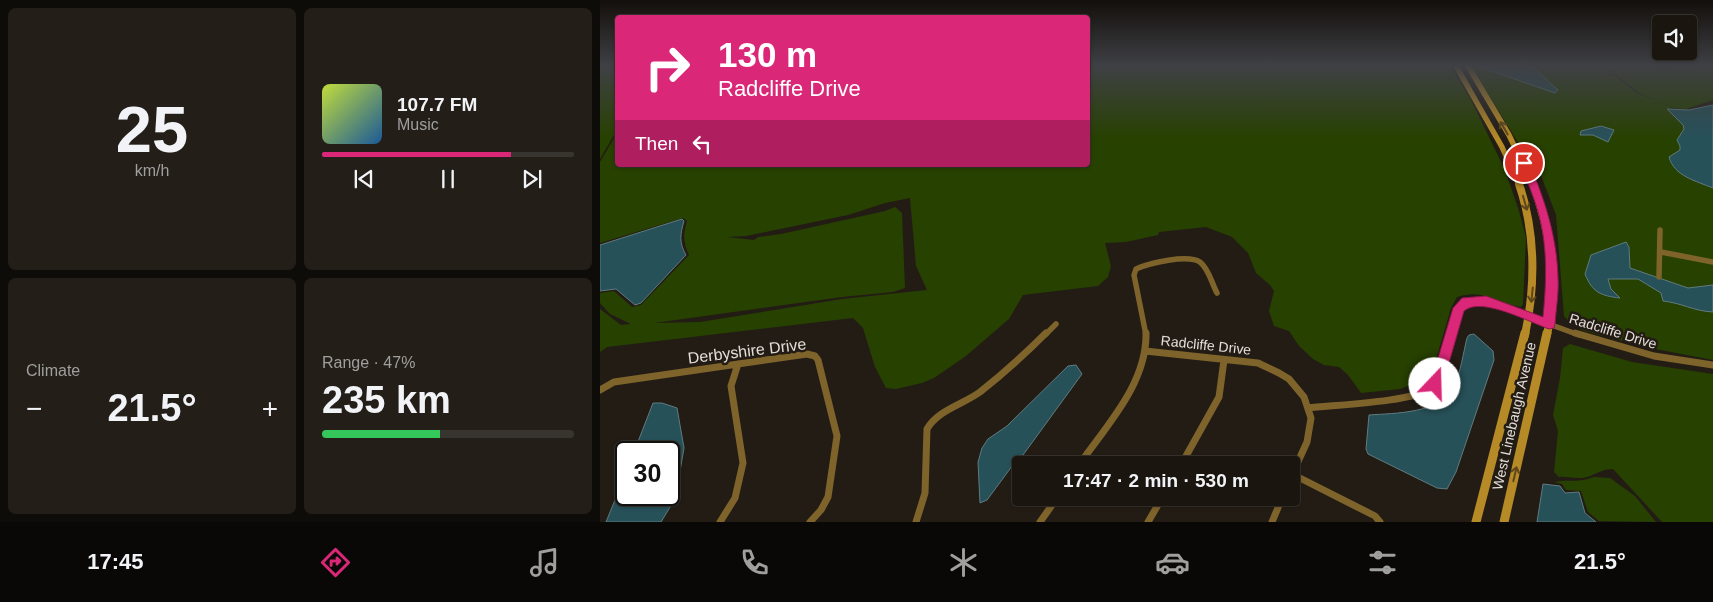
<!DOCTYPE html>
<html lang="en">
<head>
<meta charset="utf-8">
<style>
	:root { --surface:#1a150f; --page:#231e18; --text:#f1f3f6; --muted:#9f9f9e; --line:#38342f; --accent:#db2777 }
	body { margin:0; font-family:Arial,sans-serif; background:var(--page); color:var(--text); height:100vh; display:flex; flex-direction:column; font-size:19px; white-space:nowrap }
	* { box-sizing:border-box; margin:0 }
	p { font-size:16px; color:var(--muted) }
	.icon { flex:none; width:28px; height:28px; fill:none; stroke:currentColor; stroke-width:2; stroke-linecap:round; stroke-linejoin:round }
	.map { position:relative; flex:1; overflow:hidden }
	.side { display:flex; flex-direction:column; gap:8px; padding:8px; background:#0e0c08; width:600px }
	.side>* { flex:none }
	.guide { position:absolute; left:15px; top:15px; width:475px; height:152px; border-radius:5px; box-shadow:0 1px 4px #0004,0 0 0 1px var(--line); background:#db2777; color:#fff; overflow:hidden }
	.controls { position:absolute; left:1052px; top:15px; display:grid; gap:10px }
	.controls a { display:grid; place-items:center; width:45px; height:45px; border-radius:5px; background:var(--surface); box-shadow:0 1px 4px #0004,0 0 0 1px var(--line); font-size:25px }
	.speed { position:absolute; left:15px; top:441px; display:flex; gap:10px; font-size:25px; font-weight:700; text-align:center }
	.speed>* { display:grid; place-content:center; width:65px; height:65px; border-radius:50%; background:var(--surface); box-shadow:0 1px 4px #0004,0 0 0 1px var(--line); line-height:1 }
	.speed .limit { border:2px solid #111; border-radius:8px; background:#fff; color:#111 }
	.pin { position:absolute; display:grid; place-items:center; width:42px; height:42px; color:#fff; margin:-21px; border:2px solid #fff; border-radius:50%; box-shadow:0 1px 5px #0007 }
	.me { position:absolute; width:55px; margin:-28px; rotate:21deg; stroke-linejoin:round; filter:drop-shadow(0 0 4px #0008) }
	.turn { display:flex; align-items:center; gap:18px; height:105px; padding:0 20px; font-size:22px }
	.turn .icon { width:65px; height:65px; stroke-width:2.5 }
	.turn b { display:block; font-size:35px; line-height:42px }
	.then { display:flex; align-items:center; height:48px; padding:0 20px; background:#0003; gap:10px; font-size:19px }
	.big { font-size:38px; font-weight:600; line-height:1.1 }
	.side .tile { flex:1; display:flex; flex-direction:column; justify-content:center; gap:8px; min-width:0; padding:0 18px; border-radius:8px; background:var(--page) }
	.side .dial { align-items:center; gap:0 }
	.dial b { font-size:65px; line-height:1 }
	.song { display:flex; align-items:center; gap:15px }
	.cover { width:60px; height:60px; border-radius:8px; background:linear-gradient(135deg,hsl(70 70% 55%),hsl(210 70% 35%)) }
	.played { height:5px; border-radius:2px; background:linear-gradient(90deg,var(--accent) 75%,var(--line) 75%) }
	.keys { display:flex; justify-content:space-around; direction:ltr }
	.heat { display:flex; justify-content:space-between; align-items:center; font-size:28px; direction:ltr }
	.charge { height:8px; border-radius:4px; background:linear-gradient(90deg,#34c759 47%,var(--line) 0) }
	.side .tiles { flex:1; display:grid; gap:8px; grid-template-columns:repeat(2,1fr) }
	.trip { position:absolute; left:412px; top:456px; width:288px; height:50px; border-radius:5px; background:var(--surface); box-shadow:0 1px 4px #0004,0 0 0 1px var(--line); font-weight:600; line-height:50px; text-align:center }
	.menu { display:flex; height:80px; justify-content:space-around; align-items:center; background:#0a0806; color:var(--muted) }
	.menu .icon { width:35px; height:35px }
	.menu .on { color:var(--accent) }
	.menu b { font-size:22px; color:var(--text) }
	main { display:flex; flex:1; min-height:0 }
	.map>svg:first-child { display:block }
	.green { fill:#274100; fill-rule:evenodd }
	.water { fill:#275159; stroke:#5f7b7f }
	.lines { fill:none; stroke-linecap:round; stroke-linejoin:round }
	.minor-far1 { stroke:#7e632b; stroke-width:5.5 }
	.minor { stroke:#7e632b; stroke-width:7 }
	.secondary-far2 { stroke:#b68a26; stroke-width:5.5 }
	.secondary-far1 { stroke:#b68a26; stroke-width:8 }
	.secondary { stroke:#b68a26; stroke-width:9 }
	.oneway { stroke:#5e481b }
	.route { fill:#db2777; stroke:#8e194d }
	.labels { text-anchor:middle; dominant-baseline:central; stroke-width:5; stroke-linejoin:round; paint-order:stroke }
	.street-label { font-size:14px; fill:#e3ded9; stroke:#231c14 }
	.near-street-label { font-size:16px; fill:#e3ded9; stroke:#231c14 }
</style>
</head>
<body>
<main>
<section class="side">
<div class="tiles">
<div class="tile dial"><b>25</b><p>km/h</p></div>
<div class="tile">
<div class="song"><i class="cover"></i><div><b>107.7 FM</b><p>Music</p></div></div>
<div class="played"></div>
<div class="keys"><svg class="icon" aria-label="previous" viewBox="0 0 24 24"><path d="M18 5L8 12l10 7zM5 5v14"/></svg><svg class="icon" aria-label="pause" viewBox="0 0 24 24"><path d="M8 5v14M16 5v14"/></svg><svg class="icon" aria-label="next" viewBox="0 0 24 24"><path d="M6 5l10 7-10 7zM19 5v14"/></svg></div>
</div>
<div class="tile"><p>Climate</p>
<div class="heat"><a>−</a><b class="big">21.5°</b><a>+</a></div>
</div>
<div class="tile"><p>Range · 47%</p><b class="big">235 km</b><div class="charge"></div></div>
</div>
</section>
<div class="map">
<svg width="1113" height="522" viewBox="0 0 1113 522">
	<rect width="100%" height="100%" fill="#231c14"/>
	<path class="green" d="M0,66H17V130L0,159Z
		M488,66H850L871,100L905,170L919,211L926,238L923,304L921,307L911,305L910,307C890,298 879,290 857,297L851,308L832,373L821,381L800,389L761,393L748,375L739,367L724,365L713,359L699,346L689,331L674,326L669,311L674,291L670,285L656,273L648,253L632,237L606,227L559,232L558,235L526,242L505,243L511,266L508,277L498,286L423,295L409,319L366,356L334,378L322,383L296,389L286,388L275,367L263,328L253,318L7,347L0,352V309L21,325L31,324L10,314L0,303V293L14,291L32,307L41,305L89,255C83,242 83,234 87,221L83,218L0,243V162L17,133L18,165H488ZM310,198L316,266L327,290L242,299L100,322L54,323L242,297L293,292L305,288L302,213L295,207L285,211L181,234L158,237L154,240L127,237L146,236L248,215L285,203Z
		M871,66H1003L1037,93L1068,105L1073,109L1089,110L1113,105V360L1050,348L984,331L970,323L964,316L956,215L937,165L925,154Z
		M1081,66H1113V100L1086,109L1074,108L1039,93L1006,67L1070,68Z
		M970,344L1032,362L1113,374V522H1062L1013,469C1001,468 990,479 979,478C971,478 966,476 959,477L954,472L958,431L953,415L960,378L963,348Z
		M994,477L1010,478L1035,496L1056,522L999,521L988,512L981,491L966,490L962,484L954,482C970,479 979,483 994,477Z"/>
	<path class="water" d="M877,66H929L934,68L958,90L955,93L952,92Z
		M1113,105V188C1096,181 1074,176 1069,157L1080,150V146L1077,140L1084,129L1083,125L1067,109L1089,110Z
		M1001,126L1014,130L1008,142L993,135H980L981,131Z
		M82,219L84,221C80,235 79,243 86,255L41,303L35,305L16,289L0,291V245Z
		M1026,242L1029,247L1030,268L1088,288L1113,285V312C1093,311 1082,303 1063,301L1061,293L1038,279H1008L1011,289L1020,298C1001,296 992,292 985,274L991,255Z
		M874,334L893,351L894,360L856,472L847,489L837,488L768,454L766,449L769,415C795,413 841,414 854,386C861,371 863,354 867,338L869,335Z
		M476,365L482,374L423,455L418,458L387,500L380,503L378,462L382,448L388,439L407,426L468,366Z
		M53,403H62L77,408L84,448L78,483V494L61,522H6L26,473V495H69V452H34Z
		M943,484L960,486L965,493L979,492L985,513L996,522H937Z"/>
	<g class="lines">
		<path class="minor-far1" d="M1061,252L1113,262
			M1059,277L1060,230
			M445,335L456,324
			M546,335L534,275L536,269C549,263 588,254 600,262C609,269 612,284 617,293
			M851,335C858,312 858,299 886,301L979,335"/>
		<path class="minor" d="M975,333L1054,356L1113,365
			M545,351L658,363L679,373L689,379L704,397L711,418L707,442L691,477
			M0,390L14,382L207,354L215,356L218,360L237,436L228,497L221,510L210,522
			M708,408C732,405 813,402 829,389C844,377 846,351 852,333
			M479,465C506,426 547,384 546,333
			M581,465L619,397L624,360
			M692,474L775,516L780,522
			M120,522L135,498L143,463L131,386L138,364
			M316,522L325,493L327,429C338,410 362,405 380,392C403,374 425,354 446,333
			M440,522L457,498
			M548,522L562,498
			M672,522L682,498"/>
		<path class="secondary-far2" d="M856,66L902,147L919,185
			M868,66L909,135L933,185"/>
		<path class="secondary-far1" d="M919,184C936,234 936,283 925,335
			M933,184C951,233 958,283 947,335"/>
		<path class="secondary" d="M876,522L925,333
			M904,522L947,333"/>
	</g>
	<defs><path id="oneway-shaft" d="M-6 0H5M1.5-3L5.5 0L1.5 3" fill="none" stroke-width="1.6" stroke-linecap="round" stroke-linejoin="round" transform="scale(1.25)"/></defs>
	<g class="oneway">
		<use href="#oneway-shaft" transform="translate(904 128) rotate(-120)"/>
		<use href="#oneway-shaft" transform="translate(925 203) rotate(74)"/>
		<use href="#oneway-shaft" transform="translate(932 295) rotate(96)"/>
		<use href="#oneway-shaft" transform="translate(915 474) rotate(-77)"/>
	</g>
	<linearGradient id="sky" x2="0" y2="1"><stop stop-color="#130f0b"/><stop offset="0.47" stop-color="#3f4045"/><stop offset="1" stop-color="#3f4045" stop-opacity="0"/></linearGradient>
	<rect width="1113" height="139" fill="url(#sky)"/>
	<path class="route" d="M924,160L929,163C945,200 957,237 958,278C959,293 956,309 955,324L954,328L949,329C929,322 881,296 864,311L844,380L839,388L835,389L830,388L828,384L833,375L853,308L862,298L886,296L943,317C947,277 948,237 934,199C930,187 924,175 919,163Z"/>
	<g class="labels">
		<g class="street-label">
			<text transform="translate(1013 331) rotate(17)">Radcliffe Drive</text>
			<text transform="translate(606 345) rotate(6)">Radcliffe Drive</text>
			<text transform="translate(914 416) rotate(-77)">West Linebaugh Avenue</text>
		</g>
		<g class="near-street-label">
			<text transform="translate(147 351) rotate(-7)">Derbyshire Drive</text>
		</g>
	</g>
</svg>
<div class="controls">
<a><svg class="icon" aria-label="sound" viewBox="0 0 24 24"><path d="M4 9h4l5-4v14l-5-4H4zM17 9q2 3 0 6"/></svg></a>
</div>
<div class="speed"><div class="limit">30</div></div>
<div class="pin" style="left:924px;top:163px;background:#d93025"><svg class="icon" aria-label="arrive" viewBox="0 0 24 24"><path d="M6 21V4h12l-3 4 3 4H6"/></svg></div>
<svg class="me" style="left:835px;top:384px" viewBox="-20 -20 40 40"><circle r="19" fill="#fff"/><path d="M0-13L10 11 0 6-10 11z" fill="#db2777"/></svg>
<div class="trip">17:47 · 2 min · 530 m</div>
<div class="guide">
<div class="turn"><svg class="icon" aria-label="right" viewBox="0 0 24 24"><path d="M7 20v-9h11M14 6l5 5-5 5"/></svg><div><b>130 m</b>Radcliffe Drive</div></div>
<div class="then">Then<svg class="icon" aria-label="left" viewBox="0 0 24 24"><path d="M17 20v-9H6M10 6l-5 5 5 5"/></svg></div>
</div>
</div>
</main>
<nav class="menu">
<b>17:45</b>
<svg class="icon on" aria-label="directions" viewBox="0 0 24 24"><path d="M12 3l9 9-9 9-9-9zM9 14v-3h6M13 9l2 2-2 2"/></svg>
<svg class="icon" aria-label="music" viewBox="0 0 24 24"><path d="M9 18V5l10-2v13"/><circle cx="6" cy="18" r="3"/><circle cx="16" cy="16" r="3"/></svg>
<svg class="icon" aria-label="phone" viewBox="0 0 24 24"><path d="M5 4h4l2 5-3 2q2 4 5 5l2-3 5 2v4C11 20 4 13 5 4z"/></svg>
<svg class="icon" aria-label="climate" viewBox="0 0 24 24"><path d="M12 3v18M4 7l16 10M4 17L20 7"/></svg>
<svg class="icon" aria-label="car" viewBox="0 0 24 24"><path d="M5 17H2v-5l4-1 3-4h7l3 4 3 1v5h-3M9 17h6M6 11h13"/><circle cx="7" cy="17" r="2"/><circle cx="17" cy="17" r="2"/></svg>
<svg class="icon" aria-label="filters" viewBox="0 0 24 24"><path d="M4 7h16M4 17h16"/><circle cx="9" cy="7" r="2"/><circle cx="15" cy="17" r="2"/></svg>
<b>21.5°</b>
</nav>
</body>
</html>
